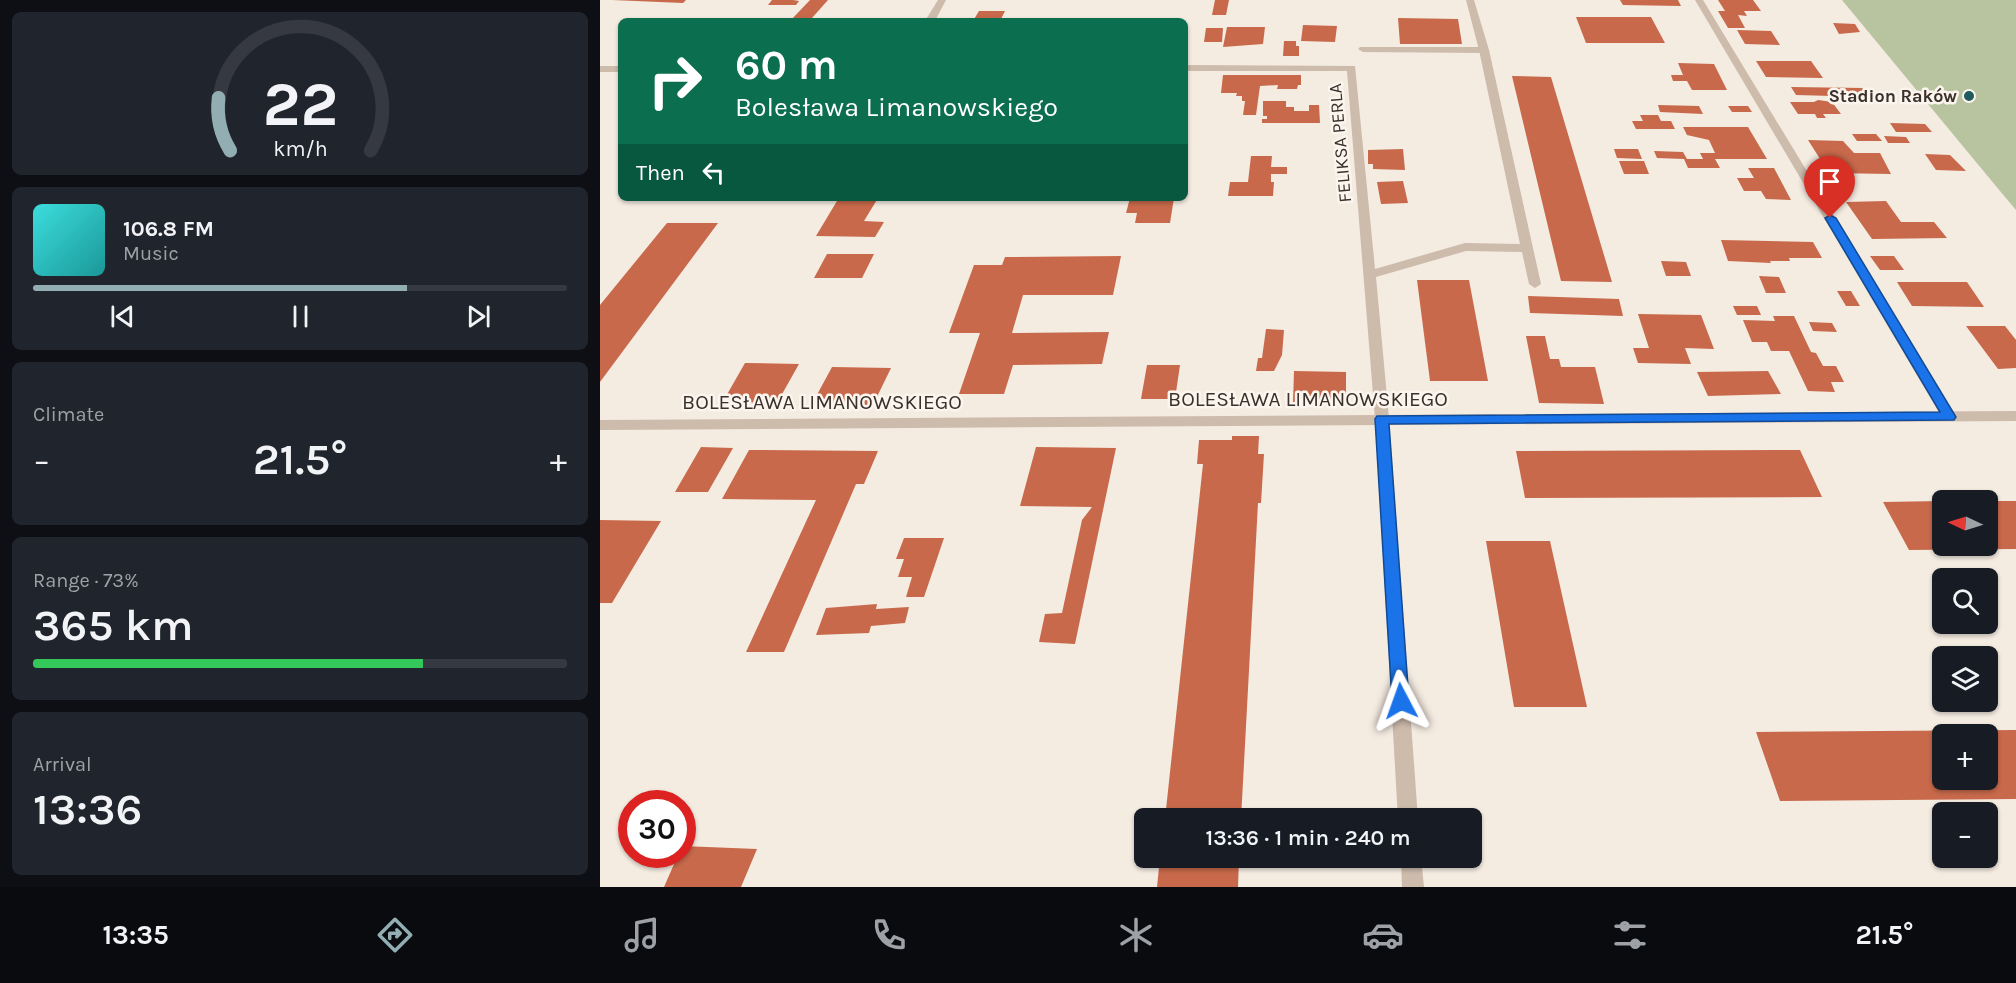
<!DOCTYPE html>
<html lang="en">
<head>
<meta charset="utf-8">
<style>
	:root { --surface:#171b24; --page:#20242c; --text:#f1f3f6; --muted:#9ea1a6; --line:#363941; --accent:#92aeb2 }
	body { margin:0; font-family:Karla,sans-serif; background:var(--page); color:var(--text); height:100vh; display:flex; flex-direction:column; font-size:22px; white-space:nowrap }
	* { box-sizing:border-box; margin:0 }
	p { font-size:20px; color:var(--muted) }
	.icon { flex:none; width:33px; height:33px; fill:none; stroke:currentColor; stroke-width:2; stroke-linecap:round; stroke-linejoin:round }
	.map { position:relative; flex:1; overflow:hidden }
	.side { display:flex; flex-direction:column; gap:12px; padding:12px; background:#0d0f14; width:600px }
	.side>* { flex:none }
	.guide { position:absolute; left:18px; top:18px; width:570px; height:183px; border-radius:9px; box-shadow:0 2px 4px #0004; background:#0b6e4f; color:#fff; overflow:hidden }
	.needle { width:39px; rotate:274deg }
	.tools { position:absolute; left:1332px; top:490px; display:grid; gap:12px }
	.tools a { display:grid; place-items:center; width:66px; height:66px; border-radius:9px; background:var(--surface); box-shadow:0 2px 4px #0004; font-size:30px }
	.speed { position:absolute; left:18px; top:790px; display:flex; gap:12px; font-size:30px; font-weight:700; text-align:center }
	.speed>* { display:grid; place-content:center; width:78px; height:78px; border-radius:50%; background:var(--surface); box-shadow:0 2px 4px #0004; line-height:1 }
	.speed .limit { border:9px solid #d22; background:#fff; color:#111 }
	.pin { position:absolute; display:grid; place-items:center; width:51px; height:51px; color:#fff; margin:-62px -26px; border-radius:50% 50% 50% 0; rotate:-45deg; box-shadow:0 0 6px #0007 }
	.pin .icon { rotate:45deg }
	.me { position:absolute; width:66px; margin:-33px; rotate:356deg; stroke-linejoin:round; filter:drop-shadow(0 0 4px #0008) }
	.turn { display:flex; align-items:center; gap:21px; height:126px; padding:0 18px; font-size:27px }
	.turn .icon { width:78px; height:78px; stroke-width:2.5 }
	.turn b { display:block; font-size:42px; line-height:51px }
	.then { display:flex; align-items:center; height:57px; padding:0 18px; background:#0003; gap:12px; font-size:22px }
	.big { font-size:45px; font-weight:600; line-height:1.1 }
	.side .card { flex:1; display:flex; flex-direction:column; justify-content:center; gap:9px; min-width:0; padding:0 21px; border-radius:9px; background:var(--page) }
	.side .dial { align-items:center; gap:0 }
	.dial svg { height:156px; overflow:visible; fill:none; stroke:var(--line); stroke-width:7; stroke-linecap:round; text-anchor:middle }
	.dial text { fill:var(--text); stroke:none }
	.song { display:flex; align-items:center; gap:18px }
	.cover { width:72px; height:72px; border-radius:9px; background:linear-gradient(135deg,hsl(180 70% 55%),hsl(180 70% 35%)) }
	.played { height:6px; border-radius:3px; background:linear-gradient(90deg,var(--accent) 70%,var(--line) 70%) }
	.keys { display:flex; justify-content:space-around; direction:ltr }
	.heat { display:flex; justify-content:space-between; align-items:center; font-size:33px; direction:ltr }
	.charge { height:9px; border-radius:4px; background:linear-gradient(90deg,#34c759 73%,var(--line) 0) }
	.trip { position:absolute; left:534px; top:808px; width:348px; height:60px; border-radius:9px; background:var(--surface); box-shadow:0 2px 4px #0004; font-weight:600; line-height:60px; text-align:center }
	.menu { display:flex; height:96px; justify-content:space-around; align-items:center; background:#090b0e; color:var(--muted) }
	.menu .icon { width:42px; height:42px }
	.menu .on { color:var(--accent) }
	.menu b { font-size:27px; color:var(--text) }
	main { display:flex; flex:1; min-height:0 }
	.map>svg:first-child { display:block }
	.green { fill:#b8c4a0 }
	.building { fill:#c8694b; fill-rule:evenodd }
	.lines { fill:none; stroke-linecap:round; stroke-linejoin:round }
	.service { fill:#cdbbac; fill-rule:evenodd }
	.minor { fill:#cdbbac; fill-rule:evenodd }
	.tertiary { fill:#cdbbac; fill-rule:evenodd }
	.route { fill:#1a73e8; stroke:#114b97; stroke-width:1.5 }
	.poi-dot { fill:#1f5a5e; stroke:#fbf5ee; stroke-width:2 }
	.labels { text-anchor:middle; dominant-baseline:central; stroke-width:5; stroke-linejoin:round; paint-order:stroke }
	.far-poi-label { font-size:18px; font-weight:bold; fill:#3b302b; stroke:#fbf5ee; text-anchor:end }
	.far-street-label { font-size:18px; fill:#3b302b; stroke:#fbf5ee }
	.street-label { font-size:21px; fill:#3b302b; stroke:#fbf5ee }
</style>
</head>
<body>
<main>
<section class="side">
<div class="card dial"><svg viewBox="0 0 100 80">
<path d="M14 69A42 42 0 1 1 86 69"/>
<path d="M14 69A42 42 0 0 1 8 42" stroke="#92aeb2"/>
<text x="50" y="56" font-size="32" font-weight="700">22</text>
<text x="50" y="72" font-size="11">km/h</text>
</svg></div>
<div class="card">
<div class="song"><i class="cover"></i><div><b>106.8 FM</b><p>Music</p></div></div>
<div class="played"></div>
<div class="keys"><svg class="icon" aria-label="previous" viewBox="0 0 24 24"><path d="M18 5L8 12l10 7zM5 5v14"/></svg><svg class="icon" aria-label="pause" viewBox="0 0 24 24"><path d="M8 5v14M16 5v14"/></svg><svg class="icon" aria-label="next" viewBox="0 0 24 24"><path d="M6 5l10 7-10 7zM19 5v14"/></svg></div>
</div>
<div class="card"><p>Climate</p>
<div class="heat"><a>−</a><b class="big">21.5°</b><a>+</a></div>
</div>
<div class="card"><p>Range · 73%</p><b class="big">365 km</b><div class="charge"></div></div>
<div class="card"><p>Arrival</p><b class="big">13:36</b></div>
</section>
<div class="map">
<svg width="1416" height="887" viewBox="0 0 1416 887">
	<rect width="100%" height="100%" fill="#f4ebe1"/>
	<path class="green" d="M1242,0H1416V210L1400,191Z"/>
	<path class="building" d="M12,0H86L83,3Z
		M172,0H193L199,1L196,5H168Z
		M210,0H228L212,18H231L229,21H190Z
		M615,0H629L626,15H612Z
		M1020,0H1078L1081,6L1023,5Z
		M1118,0H1153L1161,11H1144L1147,16L1138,15L1145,28H1128L1118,11H1125Z
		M379,11H405L400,21H373Z
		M976,17H1051L1065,43H986Z
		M798,18L858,19L862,44H800Z
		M1233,23L1255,24L1260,32L1239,34Z
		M703,25L737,26L735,42L701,41Z
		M627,27H665L663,44L623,47Z
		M606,28H623L622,42H604Z
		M1137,30L1171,31L1180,45L1145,44Z
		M684,41H696V46H699V56H683Z
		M1156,61H1211L1223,78L1166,77Z
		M1078,63L1114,64L1127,90H1092L1087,81H1073L1071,75H1083Z
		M623,75H701V85H698L697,89H677L678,85L660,86L656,115H643L645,101H642V96H636L637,93H621Z
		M912,76L951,77L1012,282L961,281Z
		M1191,87L1264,88L1269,97L1196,95Z
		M1218,100L1232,102L1241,114H1223L1226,118H1217L1215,114H1198L1190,102H1214Z
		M663,101H686V107H694V111H709V105H719L720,123H662V119H667V116H663Z
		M1058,105L1099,106L1103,114L1060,112Z
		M1128,106H1148L1152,112H1132Z
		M1040,115H1058L1061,121H1071L1075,129H1036L1032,121H1043Z
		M1290,123L1325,124L1332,132H1296Z
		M1083,127H1148L1167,159H1115L1120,168H1088L1084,159L1057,158L1054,151L1083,152L1087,159H1103L1100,153H1115L1109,140L1087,135Z
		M1252,134H1276L1282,141H1257Z
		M1284,136L1306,137L1310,143H1288Z
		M1208,140L1243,141L1254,153H1280L1291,174L1229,173Z
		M803,149L805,170L773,169V164H768V150Z
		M1014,149H1038L1042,159L1017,158Z
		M1325,154L1350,155L1366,171L1336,170Z
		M651,156H672L671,167H687V174H671V182H674L673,196H628L630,182H648Z
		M1019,161H1044L1049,174H1024Z
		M1148,168H1174L1191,200L1166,199L1161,191H1144L1137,178H1154Z
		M803,181L808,203L781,204L777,182Z
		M250,198H278L264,221L284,222L275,237L216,236L237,201H248Z
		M530,198H574L570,223H535L537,213H526Z
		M1286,201L1301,222H1334L1347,238L1272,239L1246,202Z
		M67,223H118L0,382V305Z
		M1121,240L1213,242L1222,258H1189L1190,261H1170L1171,263L1128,261Z
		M227,254H274L262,278H214Z
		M521,256L513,295H423L412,333L509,332L502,364L413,365L404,394H359L380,333H349L374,265H402L405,257Z
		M1270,256H1294L1304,270H1280Z
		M1061,261L1086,262L1091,276H1066Z
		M1159,276L1179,277L1186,293H1166Z
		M817,280H869L888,381H830Z
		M1297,282H1367L1384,307L1312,306Z
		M1237,291H1251L1260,306H1246Z
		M928,296L1019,299L1023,316L930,313Z
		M1133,306H1157L1161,315H1137Z
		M1038,314L1101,315L1114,349L1085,348L1091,364L1038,363L1033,348H1049Z
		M1173,316H1194L1211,352L1216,353L1223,366H1236L1244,382H1231L1235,392L1208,391L1189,351H1171L1167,342H1152L1143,320L1175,321Z
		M1209,322L1232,323L1237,332L1213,331Z
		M1366,326H1405L1416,340V368L1398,369Z
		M666,329L684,330L682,355L674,371H656L658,358H662Z
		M926,336H945L950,359H959L961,367H995L1004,404L939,403Z
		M145,363L199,364L177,403L129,402L125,398Z
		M547,365H580L575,399H541Z
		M232,367L291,368L273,405L212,404Z
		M694,371L746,372V404L693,403Z
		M1168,371L1181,394L1108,396L1097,372Z
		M632,436H659L658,454H664L661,503H658L641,819H565L603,464H597L599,440H632Z
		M101,447L133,448L108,492H75Z
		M436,447L516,448L475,644L439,642L445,614L462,613L482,520L492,507L420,506Z
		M149,450L278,451L264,484H256L184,652H146L216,500L122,499Z
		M1200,450L1222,497L925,498L916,451Z
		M1342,501V546H1388V501H1416V549L1309,550L1283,502Z
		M0,520L61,521L12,603H0Z
		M304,538H344L324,597H306L312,577H298L304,559H296Z
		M886,541H950L987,707H914Z
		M277,604L276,609L309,607L305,623L271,626L269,633L216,635L226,608Z
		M1416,730V799L1180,801L1156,732ZM1342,735H1388V780H1342Z
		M82,846L157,849L141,887H64L78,855H82Z
		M560,858H639L638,887H557Z"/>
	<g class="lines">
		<path class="service" d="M760,47H884L889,50L884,53L763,52L758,49Z"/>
		<path class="minor" d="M338,0H346L335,21H325Z
			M866,0H874L889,50L941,284L935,288L929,284L922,252L866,251L776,277L789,419L818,819H798L775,419L747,71H585V65L755,66L775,269L865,243L920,244L879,50Z
			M1095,0H1103L1356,417L1354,421H1344Z
			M0,66H21V72H0Z
			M801,858H821L824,887H802Z"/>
		<path class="tertiary" d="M1416,411V421L0,430V420Z"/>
	</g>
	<path class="route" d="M1230,215L1236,218L1356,417L1354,420L789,424L809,701L807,707L801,709L795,707L792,701L775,419L777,416L1340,412L1225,218Z"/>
	<circle class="poi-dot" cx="1369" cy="96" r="6"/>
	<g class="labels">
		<g class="far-poi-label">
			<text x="1357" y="96">Stadion Raków</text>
		</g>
		<g class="far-street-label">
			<text transform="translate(740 143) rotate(-95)">FELIKSA PERLA</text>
		</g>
		<g class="street-label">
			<text x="708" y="399">BOLESŁAWA LIMANOWSKIEGO</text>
			<text x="222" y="402">BOLESŁAWA LIMANOWSKIEGO</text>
		</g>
	</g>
</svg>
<div class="tools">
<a><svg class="needle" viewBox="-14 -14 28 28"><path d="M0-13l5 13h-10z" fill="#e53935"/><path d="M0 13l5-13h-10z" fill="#9ea1a6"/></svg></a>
<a><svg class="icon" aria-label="search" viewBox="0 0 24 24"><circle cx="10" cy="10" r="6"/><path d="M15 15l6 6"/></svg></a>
<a><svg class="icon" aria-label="layers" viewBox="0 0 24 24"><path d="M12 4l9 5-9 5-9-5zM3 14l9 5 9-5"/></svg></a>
<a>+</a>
<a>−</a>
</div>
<div class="speed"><div class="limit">30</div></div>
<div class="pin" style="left:1230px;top:218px;background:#d93025"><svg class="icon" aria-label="arrive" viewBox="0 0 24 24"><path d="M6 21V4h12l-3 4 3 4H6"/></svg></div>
<svg class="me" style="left:801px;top:701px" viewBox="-20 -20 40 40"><path d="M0-17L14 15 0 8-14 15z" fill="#1a73e8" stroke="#fff" stroke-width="4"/></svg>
<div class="trip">13:36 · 1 min · 240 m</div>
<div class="guide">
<div class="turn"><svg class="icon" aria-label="right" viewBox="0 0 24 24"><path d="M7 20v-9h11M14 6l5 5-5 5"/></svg><div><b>60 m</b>Bolesława Limanowskiego</div></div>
<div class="then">Then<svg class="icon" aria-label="left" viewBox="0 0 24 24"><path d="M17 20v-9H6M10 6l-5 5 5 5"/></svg></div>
</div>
</div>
</main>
<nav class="menu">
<b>13:35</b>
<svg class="icon on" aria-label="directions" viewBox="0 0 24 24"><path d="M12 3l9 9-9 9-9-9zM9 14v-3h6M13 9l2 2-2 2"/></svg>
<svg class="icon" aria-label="music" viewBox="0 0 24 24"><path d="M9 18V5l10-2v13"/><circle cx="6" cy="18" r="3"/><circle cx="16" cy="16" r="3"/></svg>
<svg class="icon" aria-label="phone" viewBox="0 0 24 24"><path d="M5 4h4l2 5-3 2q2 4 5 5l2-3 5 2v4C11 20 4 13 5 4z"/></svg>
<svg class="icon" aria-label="climate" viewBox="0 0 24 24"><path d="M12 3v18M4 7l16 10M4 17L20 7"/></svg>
<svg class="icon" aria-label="car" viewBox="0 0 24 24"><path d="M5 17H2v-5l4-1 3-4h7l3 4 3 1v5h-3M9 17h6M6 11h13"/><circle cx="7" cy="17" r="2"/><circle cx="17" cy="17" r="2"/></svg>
<svg class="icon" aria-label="filters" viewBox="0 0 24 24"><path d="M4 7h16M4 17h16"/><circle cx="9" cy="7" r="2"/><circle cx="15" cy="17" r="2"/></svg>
<b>21.5°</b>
</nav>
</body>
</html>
